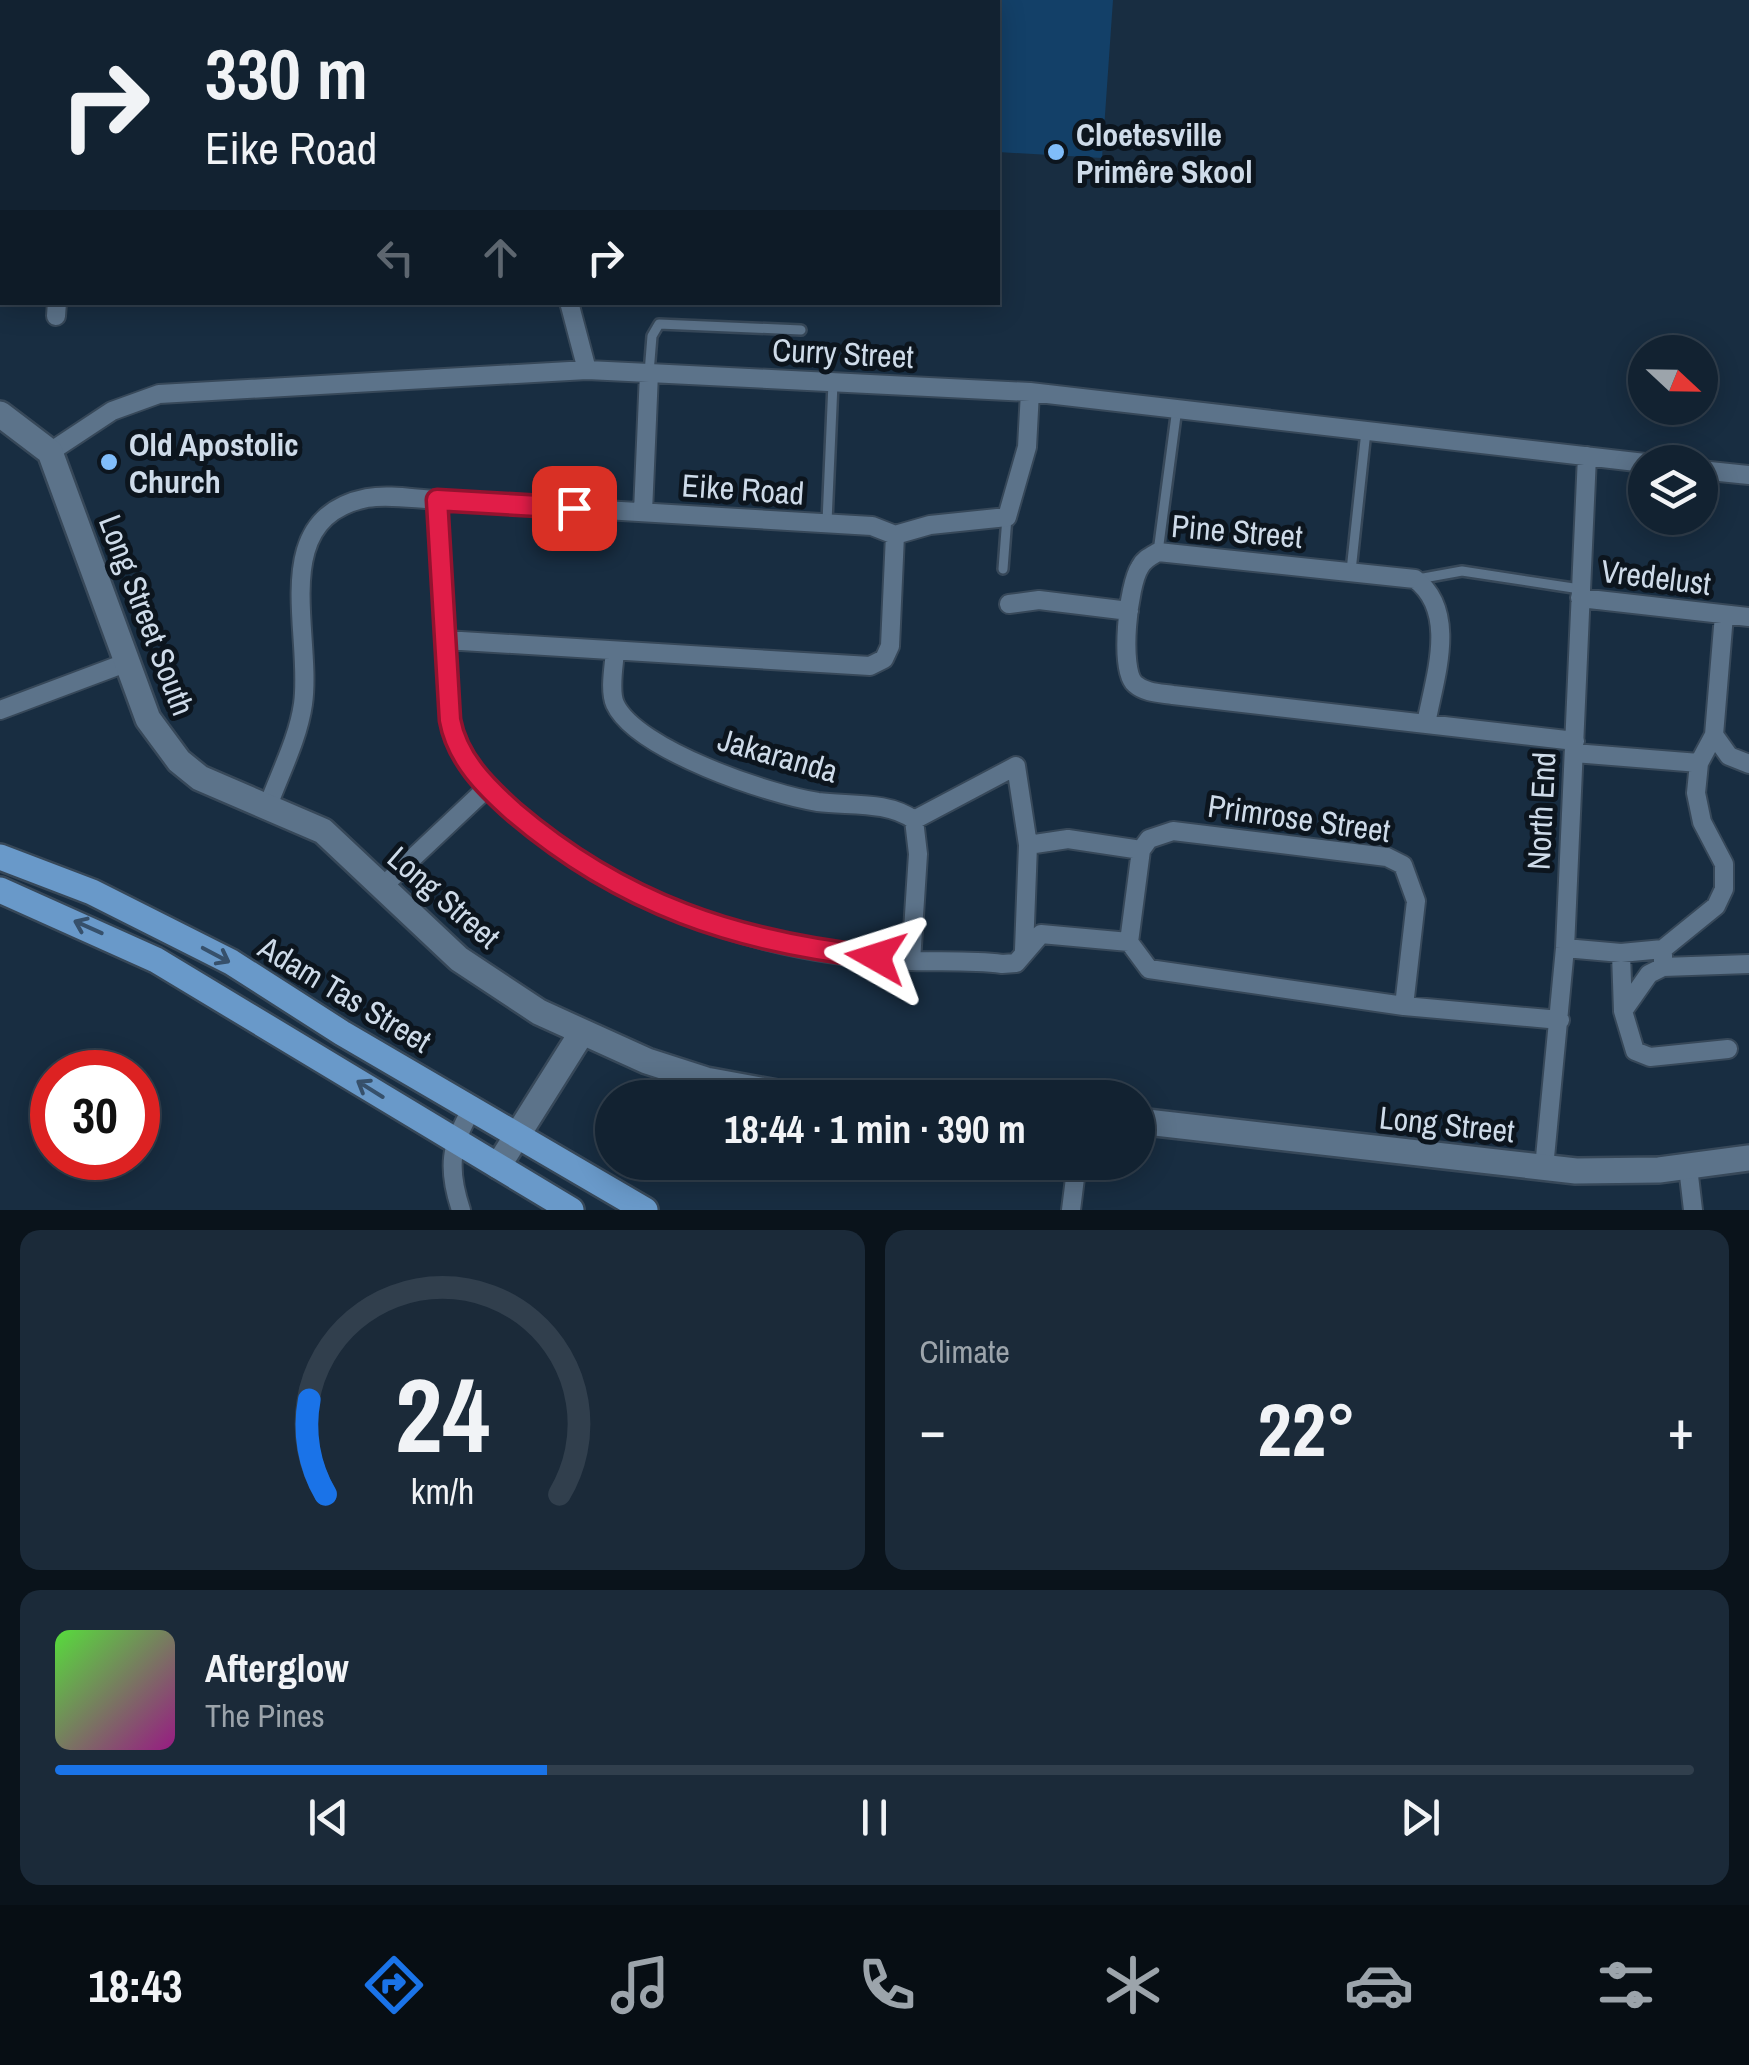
<!DOCTYPE html>
<html lang="en">
<head>
<meta charset="utf-8">
<style>
	:root { --surface:#122231; --page:#1b2a39; --text:#f1f3f6; --muted:#9ca4ab; --line:#313f4d; --accent:#1a73e8 }
	body { margin:0; font-family:"Archivo Narrow",sans-serif; background:var(--page); color:var(--text); height:100vh; display:flex; flex-direction:column; font-size:38px; white-space:nowrap }
	* { box-sizing:border-box; margin:0 }
	p { font-size:32px; color:var(--muted) }
	.icon { flex:none; width:55px; height:55px; fill:none; stroke:currentColor; stroke-width:2; stroke-linecap:round; stroke-linejoin:round }
	.map { position:relative; height:1210px; overflow:hidden }
	.details { display:flex; flex-direction:column; gap:20px; padding:20px; background:#0a131b; flex:1 }
	.details>* { flex:none }
	.guide { position:absolute; left:0px; top:0px; width:1000px; height:305px; box-shadow:0 5px 25px #0003,0 0 0 2px var(--line); background:#122231; color:var(--text); overflow:hidden }
	.needle { width:65px; rotate:112deg }
	.fabs { position:absolute; left:1628px; top:335px; display:grid; gap:20px }
	.fabs a { display:grid; place-items:center; width:90px; height:90px; border-radius:50%; background:var(--surface); box-shadow:0 5px 25px #0003,0 0 0 2px var(--line); font-size:50px }
	.speed { position:absolute; left:30px; top:1050px; display:flex; gap:20px; font-size:50px; font-weight:700; text-align:center }
	.speed>* { display:grid; place-content:center; width:130px; height:130px; border-radius:50%; background:var(--surface); box-shadow:0 5px 25px #0003,0 0 0 2px var(--line); line-height:1 }
	.speed .limit { border:15px solid #d22; background:#fff; color:#111 }
	.pin { position:absolute; display:grid; place-items:center; width:85px; height:85px; color:#fff; margin:-42px; border-radius:20px; box-shadow:0 5px 15px #0006 }
	.me { position:absolute; width:110px; margin:-55px; rotate:276deg; stroke-linejoin:round; filter:drop-shadow(0 0 8px #0008) }
	.turn { display:flex; align-items:center; gap:35px; height:210px; padding:0 40px; font-size:45px }
	.turn .icon { width:130px; height:130px; stroke-width:2.5 }
	.turn b { display:block; font-size:70px; line-height:85px }
	.lanes { display:flex; align-items:center; height:95px; padding:0 40px; background:#0003; justify-content:center; gap:50px; direction:ltr }
	.lanes .off { opacity:.35 }
	.big { font-size:75px; font-weight:700; line-height:1.1 }
	.details .tile { flex:1; display:flex; flex-direction:column; justify-content:center; gap:15px; min-width:0; padding:0 35px; border-radius:20px; background:var(--page) }
	.details .dial { align-items:center; gap:0 }
	.dial svg { height:260px; overflow:visible; fill:none; stroke:var(--line); stroke-width:7; stroke-linecap:round; text-anchor:middle }
	.dial text { fill:var(--text); stroke:none }
	.song { display:flex; align-items:center; gap:30px }
	.cover { width:120px; height:120px; border-radius:15px; background:linear-gradient(135deg,hsl(110 70% 55%),hsl(310 70% 35%)) }
	.played { height:10px; border-radius:5px; background:linear-gradient(90deg,var(--accent) 30%,var(--line) 30%) }
	.keys { display:flex; justify-content:space-around; direction:ltr }
	.heat { display:flex; justify-content:space-between; align-items:center; font-size:55px; direction:ltr }
	.details .tiles { flex:1; display:grid; gap:20px; grid-template-columns:1fr 1fr }
	.tile:last-child { grid-column:span 2 }
	.trip { position:absolute; left:595px; top:1080px; width:560px; height:100px; border-radius:50px; background:var(--surface); box-shadow:0 5px 25px #0003,0 0 0 2px var(--line); font-weight:700; line-height:100px; text-align:center }
	.tabs { display:flex; height:160px; justify-content:space-around; align-items:center; background:#070e14; color:var(--muted) }
	.tabs .icon { width:70px; height:70px }
	.tabs .on { color:var(--accent) }
	.tabs b { font-size:45px; color:var(--text) }
	.map>svg:first-child { display:block }
	.park { fill:#134068 }
	.lines { fill:none; stroke-linecap:round; stroke-linejoin:round }
	.lane-casing { stroke:#374859; stroke-width:14 }
	.street-casing { stroke:#374859; stroke-width:22 }
	.secondary-casing { stroke:#374859; stroke-width:30 }
	.primary-casing { stroke:#374859; stroke-width:30 }
	.lane { stroke:#5c738a; stroke-width:9 }
	.street { stroke:#5c738a; stroke-width:18 }
	.secondary { stroke:#5c738a; stroke-width:25 }
	.primary { stroke:#6999c9; stroke-width:25 }
	.oneway { stroke:#36506b }
	.route-casing { stroke:#92132f; stroke-width:25 }
	.route { stroke:#e11d48; stroke-width:18 }
	.poi-dot { fill:#80bdfa; stroke:#0c151e; stroke-width:4 }
	.labels { text-anchor:middle; dominant-baseline:central; stroke-width:10; stroke-linejoin:round; paint-order:stroke }
	.poi-label { font-size:32px; font-weight:bold; fill:#cedbe9; stroke:#0c151e; text-anchor:start }
	.street-label { font-size:32px; fill:#cedbe9; stroke:#0c151e }
</style>
</head>
<body>
<div class="map">
<svg width="1749" height="1210" viewBox="0 0 1749 1210">
	<rect width="100%" height="100%" fill="#182d41"/>
	<path class="park" d="M613,0H1113L1102,158L998,152V2Z"/>
	<g class="lines">
		<g class="lane-casing">
			<path id="lane" d="M0,54L2,53
				M649,373L652,336L659,324L801,330
				M827,522L833,383
				M1158,552L1177,408
				M1003,569L1007,517
				M1351,571L1366,431
				M1418,579L1462,571L1580,589"/>
		</g>
		<g class="street-casing">
			<path id="street" d="M85,0V2
				M499,0L501,2
				M202,2V0
				M298,2V0
				M0,158H2
				M569,302L587,370
				M56,316L57,302
				M50,452L112,411L159,394L587,370L649,373L1030,392L1645,463
				M1700,470L1749,475
				M437,500L450,720C457,761 490,790 520,816C627,909 770,955 911,961C942,962 972,960 1002,964L1016,963L1041,934L1129,942
				M643,512L649,373
				M895,535L930,525L1007,517L1027,447L1030,392
				M1580,598L1749,617
				M1009,604L1039,600L1129,611
				M1724,615L1714,735L1729,756L1749,764
				M445,640L870,666L884,659L890,646L895,535
				M615,651C614,666 609,690 615,704C636,750 771,795 818,802C850,806 888,801 914,820L918,854L911,961
				M0,710L128,662
				M1426,724C1434,679 1459,612 1415,579L1158,552C1151,556 1144,559 1140,567C1128,585 1119,670 1135,684C1145,693 1160,693 1173,695L1575,741
				M1574,753L1699,763
				M268,806C280,773 298,739 303,704C313,634 266,518 367,498C389,494 415,499 437,500L872,526L895,535
				M914,820L1016,766L1028,845L1024,950
				M1028,845L1068,839L1141,850
				M381,888L487,788
				M1565,948L1621,953L1663,949L1716,906L1724,889V864L1702,822L1696,793L1699,763L1714,735
				M1621,953L1623,1011L1635,1051L1650,1057L1728,1049
				M1663,967L1749,964
				M1404,1006L1416,901L1403,865L1387,857L1173,831L1149,839L1141,850L1129,942L1149,969L1404,1006L1560,1020
				M1623,1011L1649,974L1663,967V955
				M1688,1167L1693,1210
				M1544,1168L1565,948L1587,456
				M461,1210C447,1168 450,1145 473,1107
				M1071,1210L1077,1162"/>
		</g>
		<g class="secondary-casing">
			<path id="secondary" d="M0,414L50,452L148,719L179,761L200,778L323,831L459,959L539,1012L647,1061L706,1080L804,1098
				M1138,1121L1576,1171L1659,1170L1749,1158
				M498,1166L581,1034"/>
		</g>
		<g class="primary-casing">
			<path id="primary" d="M0,857L92,892L231,962L342,1033L645,1210
				M0,890L156,960L571,1210"/>
		</g>
		<use href="#lane" class="lane"/>
		<use href="#street" class="street"/>
		<use href="#secondary" class="secondary"/>
		<use href="#primary" class="primary"/>
	</g>
	<defs><path id="oneway-shaft" d="M-6 0H5M1.5-3L5.5 0L1.5 3" fill="none" stroke-width="1.6" stroke-linecap="round" stroke-linejoin="round" transform="scale(2.5)"/></defs>
	<g class="oneway">
		<use href="#oneway-shaft" transform="translate(88 927) rotate(-156)"/>
		<use href="#oneway-shaft" transform="translate(216 955) rotate(28)"/>
		<use href="#oneway-shaft" transform="translate(370 1089) rotate(-148)"/>
	</g>
	<g class="lines">
		<g class="route-casing">
			<path id="route" d="M574,508L437,500L450,720C457,759 486,787 514,812C622,904 736,942 876,957"/>
		</g>
		<use href="#route" class="route"/>
	</g>
	<g class="poi-dot">
		<circle cx="1056" cy="152" r="10"/>
		<circle cx="109" cy="462" r="10"/>
	</g>
	<g class="labels">
		<g class="poi-label">
			<text x="1076" y="134">Cloetesville<tspan x="1076" dy="37">Primêre Skool</tspan></text>
			<text x="129" y="444">Old Apostolic<tspan x="129" dy="37">Church</tspan></text>
		</g>
		<g class="street-label">
			<text transform="translate(843 353) rotate(3)">Curry Street</text>
			<text transform="translate(743 489) rotate(4)">Eike Road</text>
			<text transform="translate(1237 531) rotate(5)">Pine Street</text>
			<text transform="translate(1656 577) rotate(7)">Vredelust</text>
			<text transform="translate(147 615) rotate(69)">Long Street South</text>
			<text transform="translate(778 755) rotate(16)">Jakaranda</text>
			<text transform="translate(1541 811) rotate(-87)">North End</text>
			<text transform="translate(1299 818) rotate(8)">Primrose Street</text>
			<text transform="translate(444 897) rotate(41)">Long Street</text>
			<text transform="translate(345 994) rotate(31)">Adam Tas Street</text>
			<text transform="translate(1447 1124) rotate(6)">Long Street</text>
		</g>
	</g>
</svg>
<div class="fabs">
<a><svg class="needle" viewBox="-14 -14 28 28"><path d="M0-13l5 13h-10z" fill="#e53935"/><path d="M0 13l5-13h-10z" fill="#9ca4ab"/></svg></a>
<a><svg class="icon" aria-label="layers" viewBox="0 0 24 24"><path d="M12 4l9 5-9 5-9-5zM3 14l9 5 9-5"/></svg></a>
</div>
<div class="speed"><div class="limit">30</div></div>
<div class="pin" style="left:574px;top:508px;background:#d93025"><svg class="icon" aria-label="arrive" viewBox="0 0 24 24"><path d="M6 21V4h12l-3 4 3 4H6"/></svg></div>
<svg class="me" style="left:876px;top:957px" viewBox="-20 -20 40 40"><path d="M0-17L14 15 0 8-14 15z" fill="#e11d48" stroke="#fff" stroke-width="4"/></svg>
<div class="trip">18:44 · 1 min · 390 m</div>
<div class="guide">
<div class="turn"><svg class="icon" aria-label="right" viewBox="0 0 24 24"><path d="M7 20v-9h11M14 6l5 5-5 5"/></svg><div><b>330 m</b>Eike Road</div></div>
<div class="lanes"><svg class="icon off" aria-label="left" viewBox="0 0 24 24"><path d="M17 20v-9H6M10 6l-5 5 5 5"/></svg><svg class="icon off" aria-label="ahead" viewBox="0 0 24 24"><path d="M12 20V5M6 11l6-6 6 6"/></svg><svg class="icon" aria-label="right" viewBox="0 0 24 24"><path d="M7 20v-9h11M14 6l5 5-5 5"/></svg></div>
</div>
</div>
<section class="details">
<div class="tiles">
<div class="tile dial"><svg viewBox="0 0 100 80">
<path d="M14 69A42 42 0 1 1 86 69"/>
<path d="M14 69A42 42 0 0 1 9 40" stroke="#1a73e8"/>
<text x="50" y="56" font-size="32" font-weight="700">24</text>
<text x="50" y="72" font-size="11">km/h</text>
</svg></div>
<div class="tile"><p>Climate</p>
<div class="heat"><a>−</a><b class="big">22°</b><a>+</a></div>
</div>
<div class="tile">
<div class="song"><i class="cover"></i><div><b>Afterglow</b><p>The Pines</p></div></div>
<div class="played"></div>
<div class="keys"><svg class="icon" aria-label="previous" viewBox="0 0 24 24"><path d="M18 5L8 12l10 7zM5 5v14"/></svg><svg class="icon" aria-label="pause" viewBox="0 0 24 24"><path d="M8 5v14M16 5v14"/></svg><svg class="icon" aria-label="next" viewBox="0 0 24 24"><path d="M6 5l10 7-10 7zM19 5v14"/></svg></div>
</div>
</div>
</section>
<nav class="tabs">
<b>18:43</b>
<svg class="icon on" aria-label="directions" viewBox="0 0 24 24"><path d="M12 3l9 9-9 9-9-9zM9 14v-3h6M13 9l2 2-2 2"/></svg>
<svg class="icon" aria-label="music" viewBox="0 0 24 24"><path d="M9 18V5l10-2v13"/><circle cx="6" cy="18" r="3"/><circle cx="16" cy="16" r="3"/></svg>
<svg class="icon" aria-label="phone" viewBox="0 0 24 24"><path d="M5 4h4l2 5-3 2q2 4 5 5l2-3 5 2v4C11 20 4 13 5 4z"/></svg>
<svg class="icon" aria-label="climate" viewBox="0 0 24 24"><path d="M12 3v18M4 7l16 10M4 17L20 7"/></svg>
<svg class="icon" aria-label="car" viewBox="0 0 24 24"><path d="M5 17H2v-5l4-1 3-4h7l3 4 3 1v5h-3M9 17h6M6 11h13"/><circle cx="7" cy="17" r="2"/><circle cx="17" cy="17" r="2"/></svg>
<svg class="icon" aria-label="filters" viewBox="0 0 24 24"><path d="M4 7h16M4 17h16"/><circle cx="9" cy="7" r="2"/><circle cx="15" cy="17" r="2"/></svg>
</nav>
</body>
</html>
